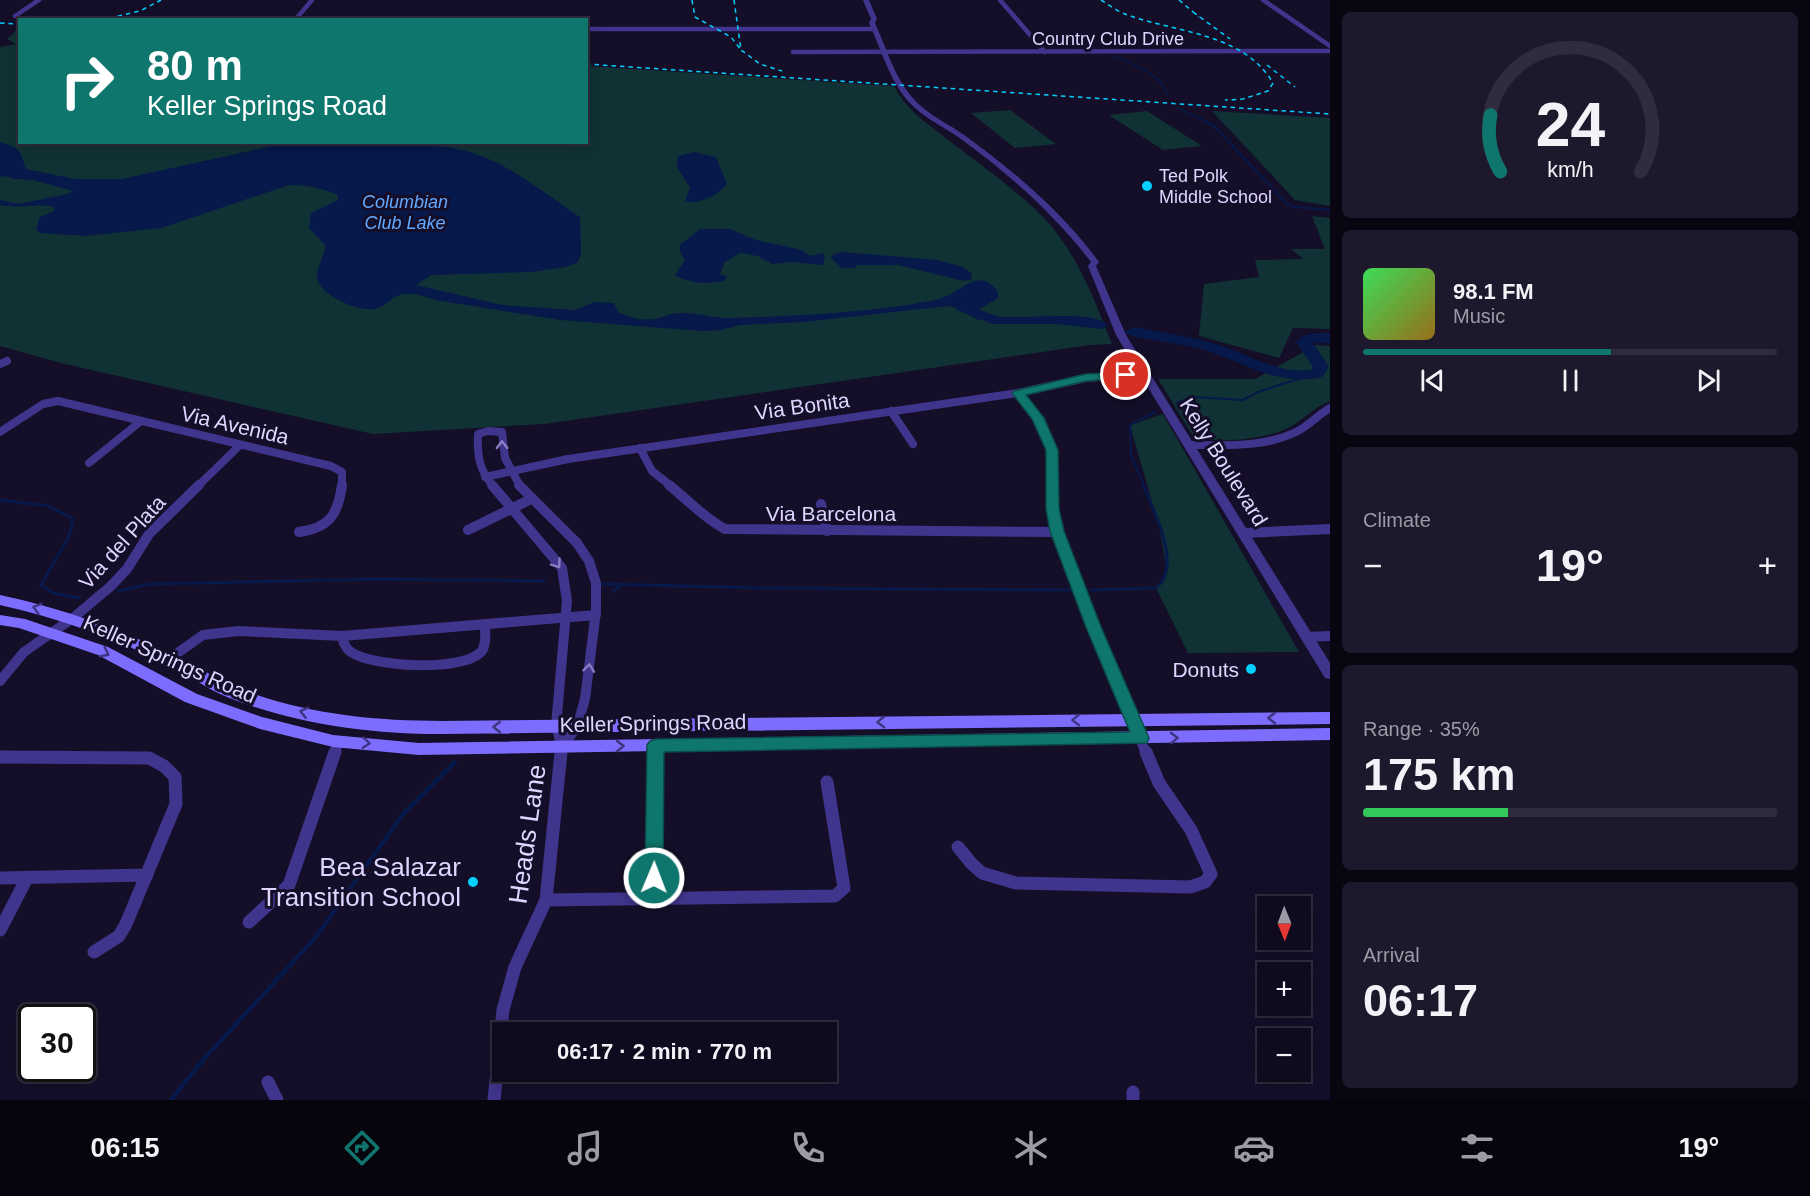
<!DOCTYPE html>
<html lang="en">
<head>
<meta charset="utf-8">
<style>
	:root { --surface:#100a1f; --page:#1e182c; --text:#f1f3f6; --muted:#9c9aa4; --line:#302b3d; --accent:#0f766e }
	body { margin:0; font-family:Helvetica,sans-serif; background:var(--page); color:var(--text); height:100vh; display:flex; flex-direction:column; font-size:22px; white-space:nowrap }
	* { box-sizing:border-box; margin:0 }
	p { font-size:20px; color:var(--muted) }
	.icon { flex:none; width:33px; height:33px; fill:none; stroke:currentColor; stroke-width:2; stroke-linecap:round; stroke-linejoin:round }
	.map { position:relative; flex:1; overflow:hidden }
	.side { display:flex; flex-direction:column; gap:12px; padding:12px; background:#090611; width:480px }
	.side>* { flex:none }
	.hud { position:absolute; left:18px; top:18px; width:570px; height:126px; border-radius:0px; box-shadow:0 3px 15px #0003,0 0 0 2px var(--line); background:#0f766e; color:#fff; overflow:hidden }
	.needle { width:39px; rotate:179deg }
	.controls { position:absolute; left:1257px; top:896px; display:grid; gap:12px }
	.controls a { display:grid; place-items:center; width:54px; height:54px; border-radius:0px; background:var(--surface); box-shadow:0 3px 15px #0003,0 0 0 2px var(--line); font-size:30px }
	.speed { position:absolute; left:18px; top:1004px; display:flex; gap:12px; font-size:30px; font-weight:700; text-align:center }
	.speed>* { display:grid; place-content:center; width:78px; height:78px; border-radius:50%; background:var(--surface); box-shadow:0 3px 15px #0003,0 0 0 2px var(--line); line-height:1 }
	.speed .limit { border:3px solid #111; border-radius:9px; background:#fff; color:#111 }
	.pin { position:absolute; display:grid; place-items:center; width:51px; height:51px; color:#fff; margin:-26px; border:3px solid #fff; border-radius:50%; box-shadow:0 2px 6px #0007 }
	.me { position:absolute; width:66px; margin:-33px; rotate:1deg; stroke-linejoin:round; filter:drop-shadow(0 0 4px #0008) }
	.turn { display:flex; align-items:center; gap:21px; height:126px; padding:0 30px; font-size:27px }
	.turn .icon { width:78px; height:78px; stroke-width:2.5 }
	.turn b { display:block; font-size:42px; line-height:51px }
	.big { font-size:45px; font-weight:700; line-height:1.1 }
	.side .card { flex:1; display:flex; flex-direction:column; justify-content:center; gap:9px; min-width:0; padding:0 21px; border-radius:9px; background:var(--page) }
	.side .dial { align-items:center; gap:0 }
	.dial svg { height:156px; overflow:visible; fill:none; stroke:var(--line); stroke-width:7; stroke-linecap:round; text-anchor:middle }
	.dial text { fill:var(--text); stroke:none }
	.song { display:flex; align-items:center; gap:18px }
	.cover { width:72px; height:72px; border-radius:9px; background:linear-gradient(135deg,hsl(130 70% 55%),hsl(40 70% 35%)) }
	.played { height:6px; border-radius:3px; background:linear-gradient(90deg,var(--accent) 60%,var(--line) 60%) }
	.keys { display:flex; justify-content:space-around; direction:ltr }
	.heat { display:flex; justify-content:space-between; align-items:center; font-size:33px; direction:ltr }
	.charge { height:9px; border-radius:4px; background:linear-gradient(90deg,#34c759 35%,var(--line) 0) }
	.trip { position:absolute; left:492px; top:1022px; width:345px; height:60px; border-radius:0px; background:var(--surface); box-shadow:0 3px 15px #0003,0 0 0 2px var(--line); font-weight:700; line-height:60px; text-align:center }
	.menu { display:flex; height:96px; justify-content:space-around; align-items:center; background:#06040c; color:var(--muted) }
	.menu .icon { width:42px; height:42px }
	.menu .active { color:var(--accent) }
	.menu b { font-size:27px; color:var(--text) }
	main { display:flex; flex:1; min-height:0 }
	.map>svg:first-child { display:block }
	.green { fill:#103234 }
	.water { fill:#06194a }
	.lines { fill:none; stroke-linecap:round; stroke-linejoin:round }
	.stream-far3 { stroke:#06194a; stroke-width:1.5 }
	.stream-far2 { stroke:#06194a; stroke-width:2 }
	.stream-far1 { stroke:#06194a; stroke-width:3 }
	.stream { stroke:#06194a; stroke-width:4.5 }
	.river { fill:#06194a; fill-rule:evenodd }
	.minor-far3 { stroke:#40358c; stroke-width:4.5 }
	.minor-far2 { stroke:#40358c; stroke-width:8 }
	.minor-far1 { stroke:#40358c; stroke-width:10 }
	.minor { stroke:#40358c; stroke-width:13 }
	.tertiary { fill:#40358c; fill-rule:evenodd }
	.secondary { fill:#7d6dff; fill-rule:evenodd }
	.rail { stroke:#02d0ff; stroke-width:1.5; stroke-dasharray:4.5 4; stroke-linecap:butt }
	.oneway { stroke:#877dc0 }
	.oneway2 { stroke:#3f347f }
	.route { fill:#0f766e; stroke:#0a4d48; stroke-width:1.5 }
	.poi-dot { fill:#02d0ff; stroke:#150e29; stroke-width:2 }
	.labels { text-anchor:middle; dominant-baseline:central; stroke-width:6; stroke-linejoin:round; paint-order:stroke }
	.far-street-label { font-size:18px; fill:#ded6ff; stroke:#150e29 }
	.far-poi-label { font-size:18px; fill:#ded6ff; stroke:#150e29; text-anchor:start }
	.far-water-label { font-size:18px; font-style:italic; fill:#64aaff; stroke:#150e29 }
	.street-label { font-size:21px; fill:#ded6ff; stroke:#150e29 }
	.poi-label { font-size:21px; fill:#ded6ff; stroke:#150e29; text-anchor:end }
	.near-street-label { font-size:26px; fill:#ded6ff; stroke:#150e29 }
	.near-poi-label { font-size:26px; fill:#ded6ff; stroke:#150e29; text-anchor:end }
</style>
</head>
<body>
<main>
<div class="map">
<svg width="1330" height="1100" viewBox="0 0 1330 1100">
	<rect width="100%" height="100%" fill="#150e29"/>
	<path class="green" d="M19,28L20,142H586L587,66L894,86C904,107 924,121 942,135C976,162 1015,188 1045,219C1078,255 1094,299 1112,344L1090,345L544,424L373,434L61,363L0,346V47L16,44L7,39Z
		M1010,110L1056,144L1015,148L971,113Z
		M1147,111L1202,146L1163,150L1109,115Z
		M1212,111L1330,118V206L1295,200Z
		M1312,216L1330,218V329L1293,328L1279,358L1199,336L1204,284L1259,277L1255,260L1303,259L1291,249H1325Z
		M1316,345L1330,346V401C1313,407 1302,422 1286,429C1263,439 1216,445 1193,436L1158,379H1255Z
		M1163,414L1299,652L1188,653L1156,588L1167,572L1160,530L1130,425Z"/>
	<path class="water" d="M0,142C22,149 19,149 26,169L75,179H122L276,145L436,146C495,150 533,186 580,217L581,254L578,262L566,267L531,272L431,275L416,285L502,305L576,310L594,302L614,303L618,312C629,317 640,321 653,319C662,318 670,313 680,313C696,312 713,318 729,318C795,316 861,313 925,302C932,301 941,299 947,296C966,287 980,268 998,292V298L978,310L985,315L978,320L957,308L948,306L803,322L740,325L721,330L702,331L560,320L435,300C424,296 414,293 403,294C392,296 388,304 379,308C363,314 323,297 318,281C314,270 325,257 325,245L309,228L311,213L338,200V195C322,188 307,185 289,185L161,228L86,236L40,233L36,229L40,217L54,211V207C35,203 18,209 0,205V200L18,204L68,194L73,191L33,180L14,179L5,176L0,177Z
		M694,152L716,157L727,184C718,195 700,205 685,201L690,188L677,167L678,156Z
		M700,229H730L756,240L802,250L810,256L823,253L825,256L823,265L792,262L772,264L758,256L740,253L725,262L720,274L727,277L724,281C710,284 688,284 675,275L685,260L680,252V245Z
		M842,252L937,260L963,267L971,273L972,279L964,281L898,265H858L854,268H842L831,258L834,254Z"/>
	<g class="lines">
		<path class="stream-far3" d="M1113,56C1132,64 1162,73 1167,95
			M1178,108L1207,122"/>
		<path class="stream-far2" d="M1204,121L1214,126L1287,204L1295,207L1330,210
			M1177,403L1191,397L1243,400L1258,392L1304,377
			M1144,486L1131,455L1130,425L1155,412"/>
		<path class="stream-far1" d="M0,500L49,506L73,519L69,536L41,585L53,593L79,598
			M603,584L766,588L1072,590
			M1091,590L1156,588C1183,566 1154,511 1143,485
			M118,591L150,584L376,579L545,581
			M613,591L622,585"/>
		<path class="stream" d="M171,1100L203,1060L316,937L403,814L455,762"/>
		<path class="river" d="M962,303C974,306 986,313 997,316C1019,320 1094,309 1108,325L1101,329L1057,324H992L957,310L955,307L957,304Z
			M1133,327C1161,332 1189,336 1216,344C1248,354 1277,374 1311,370L1313,367L1296,342C1305,332 1317,333 1330,333V343H1313L1329,367L1322,377C1277,388 1242,360 1201,349C1177,343 1152,341 1128,335L1125,332Z"/>
		<path class="minor-far3" d="M1000,0L1045,52
			M1263,0L1330,46
			M15,16L39,0
			M295,20L312,0
			M586,29H875
			M793,52L1330,51"/>
		<path class="minor-far2" d="M0,364L7,361
			M1018,393L1038,418L1052,450V486
			M891,411L913,444
			M0,432L43,404L58,401L331,466L342,472V486
			M1190,445C1225,445 1263,448 1296,432C1308,426 1318,415 1330,408
			M640,448L652,471L671,486
			M89,463L141,421
			M485,477L568,459L1018,393L1086,378L1126,375
			M198,486L240,445
			M493,486C479,470 477,455 478,434L488,431L502,432L505,458L520,486"/>
		<path class="minor-far1" d="M492,485L562,568L567,601L556,726L562,747
			M519,485L577,543L589,561L596,583V611L585,699L577,727L562,747
			M669,485C688,500 704,518 725,529L1057,532
			M1052,485C1052,525 1067,558 1081,595C1101,649 1124,701 1146,753
			M821,504L827,531
			M468,530L529,500
			M299,532C330,528 338,514 342,485
			M1244,533L1330,529
			M342,636C343,642 345,648 351,652C372,667 462,672 481,652C487,645 485,633 485,625
			M1307,637L1330,636
			M169,659L203,635L238,631L342,636L596,615
			M0,681L24,652L73,618L111,586L127,569L149,534L199,485
			M335,753L339,741
			M561,753L562,747
			M656,753V745"/>
		<path class="minor" d="M0,757L149,758L164,766L175,777L176,804L126,924L119,936L94,952
			M958,847L971,863L982,873L1016,883L1190,887L1205,882L1211,874L1191,830L1159,783L1146,752
			M0,878L147,875
			M546,900L835,896L844,888L827,782
			M654,900L656,752
			M249,922L289,885L335,752
			M0,930L27,878
			M268,1082L277,1100
			M1133,1092V1100
			M494,1100L503,1010L515,967L546,900L561,752"/>
		<path class="tertiary" d="M863,0H869L877,19L875,23C886,47 894,76 911,96C927,115 948,123 967,137C1016,173 1063,213 1099,262L1096,266L1126,335L1330,663V679L1325,678L1116,335L1088,266L1091,262C1054,214 1009,174 961,139C943,126 923,118 908,101C889,79 881,49 869,23L871,19Z"/>
		<path class="secondary" d="M0,595C62,608 123,630 180,658C201,668 219,681 240,689C305,714 373,721 442,721L1330,712V724L442,734C368,734 295,724 227,697C207,689 190,676 171,666C117,639 59,618 0,605Z
			M0,615L25,619L108,647L197,694L262,717L333,735L419,743L1330,728V740L419,755L333,747L260,729L185,702L98,655L19,628L0,625Z"/>
		<path class="rail" d="M692,0L695,17L731,37L741,50
			M734,0L741,50L760,64L782,71
			M1101,0C1109,5 1117,11 1125,14C1175,33 1243,32 1273,83L1268,91L1243,99L1225,100
			M1179,0L1199,17
			M1193,12L1230,39
			M101,20L140,11L161,0
			M0,23L20,24
			M586,64L1330,114
			M1267,65L1295,87"/>
	</g>
	<defs><path id="oneway-chevron" d="M-2-3.5L2.5 0L-2 3.5" fill="none" stroke-width="1.6" stroke-linecap="round" stroke-linejoin="round" transform="scale(1.5)"/></defs>
	<g class="oneway">
		<use href="#oneway-chevron" transform="translate(502 445) rotate(-91)"/>
		<use href="#oneway-chevron" transform="translate(557 564) rotate(55)"/>
		<use href="#oneway-chevron" transform="translate(589 668) rotate(-83)"/>
	</g>
	<g class="oneway2">
		<use href="#oneway-chevron" transform="translate(37 608) rotate(-164)"/>
		<use href="#oneway-chevron" transform="translate(105 653) rotate(27)"/>
		<use href="#oneway-chevron" transform="translate(304 712) rotate(-167)"/>
		<use href="#oneway-chevron" transform="translate(1272 718) rotate(180)"/>
		<use href="#oneway-chevron" transform="translate(1076 720) rotate(179)"/>
		<use href="#oneway-chevron" transform="translate(881 722) rotate(179)"/>
		<use href="#oneway-chevron" transform="translate(497 727) rotate(-180)"/>
		<use href="#oneway-chevron" transform="translate(1174 738) rotate(-1)"/>
		<use href="#oneway-chevron" transform="translate(366 743) rotate(5)"/>
		<use href="#oneway-chevron" transform="translate(620 746) rotate(-1)"/>
	</g>
	<path class="route" d="M1126,372L1130,373V378L1086,381L1026,395L1044,418L1058,450L1059,509L1064,531L1101,627L1149,738L1147,743L664,752L663,878L661,884L654,886L648,884L645,878L647,745L650,741L656,739L1130,732L1086,627L1050,531L1046,509V450L1032,419L1012,393L1014,391L1086,374Z"/>
	<g class="poi-dot">
		<circle cx="1147" cy="186" r="6"/>
		<circle cx="1251" cy="669" r="6"/>
		<circle cx="473" cy="882" r="6"/>
	</g>
	<g class="labels">
		<g class="far-street-label">
			<text x="1108" y="39">Country Club Drive</text>
		</g>
		<g class="far-poi-label">
			<text x="1159" y="176">Ted Polk<tspan x="1159" dy="21">Middle School</tspan></text>
		</g>
		<g class="far-water-label">
			<text x="405" y="202">Columbian<tspan x="405" dy="21">Club Lake</tspan></text>
		</g>
		<g class="street-label">
			<text transform="translate(802 406) rotate(-8)">Via Bonita</text>
			<text transform="translate(235 425) rotate(13)">Via Avenida</text>
			<text transform="translate(1224 462) rotate(58)">Kelly Boulevard</text>
			<text x="831" y="513">Via Barcelona</text>
			<text transform="translate(122 542) rotate(-48)">Via del Plata</text>
			<text transform="translate(170 659) rotate(24)">Keller Springs Road</text>
			<text transform="translate(653 723) rotate(-1)">Keller Springs Road</text>
		</g>
		<g class="poi-label">
			<text x="1239" y="669">Donuts</text>
		</g>
		<g class="near-street-label">
			<text transform="translate(527 834) rotate(-82)">Heads Lane</text>
		</g>
		<g class="near-poi-label">
			<text x="461" y="867">Bea Salazar<tspan x="461" dy="30">Transition School</tspan></text>
		</g>
	</g>
</svg>
<div class="controls">
<a><svg class="needle" viewBox="-14 -14 28 28"><path d="M0-13l5 13h-10z" fill="#e53935"/><path d="M0 13l5-13h-10z" fill="#9c9aa4"/></svg></a>
<a>+</a>
<a>−</a>
</div>
<div class="speed"><div class="limit">30</div></div>
<div class="pin" style="left:1126px;top:375px;background:#d93025"><svg class="icon" aria-label="arrive" viewBox="0 0 24 24"><path d="M6 21V4h12l-3 4 3 4H6"/></svg></div>
<svg class="me" style="left:654px;top:878px" viewBox="-20 -20 40 40"><circle r="17" fill="#0f766e" stroke="#fff" stroke-width="3"/><path d="M0-11L8 9 0 5-8 9z" fill="#fff"/></svg>
<div class="trip">06:17 · 2 min · 770 m</div>
<div class="hud">
<div class="turn"><svg class="icon" aria-label="right" viewBox="0 0 24 24"><path d="M7 20v-9h11M14 6l5 5-5 5"/></svg><div><b>80 m</b>Keller Springs Road</div></div>
</div>
</div>
<section class="side">
<div class="card dial"><svg viewBox="0 0 100 80">
<path d="M14 69A42 42 0 1 1 86 69"/>
<path d="M14 69A42 42 0 0 1 9 40" stroke="#0f766e"/>
<text x="50" y="56" font-size="32" font-weight="700">24</text>
<text x="50" y="72" font-size="11">km/h</text>
</svg></div>
<div class="card">
<div class="song"><i class="cover"></i><div><b>98.1 FM</b><p>Music</p></div></div>
<div class="played"></div>
<div class="keys"><svg class="icon" aria-label="previous" viewBox="0 0 24 24"><path d="M18 5L8 12l10 7zM5 5v14"/></svg><svg class="icon" aria-label="pause" viewBox="0 0 24 24"><path d="M8 5v14M16 5v14"/></svg><svg class="icon" aria-label="next" viewBox="0 0 24 24"><path d="M6 5l10 7-10 7zM19 5v14"/></svg></div>
</div>
<div class="card"><p>Climate</p>
<div class="heat"><a>−</a><b class="big">19°</b><a>+</a></div>
</div>
<div class="card"><p>Range · 35%</p><b class="big">175 km</b><div class="charge"></div></div>
<div class="card"><p>Arrival</p><b class="big">06:17</b></div>
</section>
</main>
<nav class="menu">
<b>06:15</b>
<svg class="icon active" aria-label="directions" viewBox="0 0 24 24"><path d="M12 3l9 9-9 9-9-9zM9 14v-3h6M13 9l2 2-2 2"/></svg>
<svg class="icon" aria-label="music" viewBox="0 0 24 24"><path d="M9 18V5l10-2v13"/><circle cx="6" cy="18" r="3"/><circle cx="16" cy="16" r="3"/></svg>
<svg class="icon" aria-label="phone" viewBox="0 0 24 24"><path d="M5 4h4l2 5-3 2q2 4 5 5l2-3 5 2v4C11 20 4 13 5 4z"/></svg>
<svg class="icon" aria-label="climate" viewBox="0 0 24 24"><path d="M12 3v18M4 7l16 10M4 17L20 7"/></svg>
<svg class="icon" aria-label="car" viewBox="0 0 24 24"><path d="M5 17H2v-5l4-1 3-4h7l3 4 3 1v5h-3M9 17h6M6 11h13"/><circle cx="7" cy="17" r="2"/><circle cx="17" cy="17" r="2"/></svg>
<svg class="icon" aria-label="filters" viewBox="0 0 24 24"><path d="M4 7h16M4 17h16"/><circle cx="9" cy="7" r="2"/><circle cx="15" cy="17" r="2"/></svg>
<b>19°</b>
</nav>
</body>
</html>
